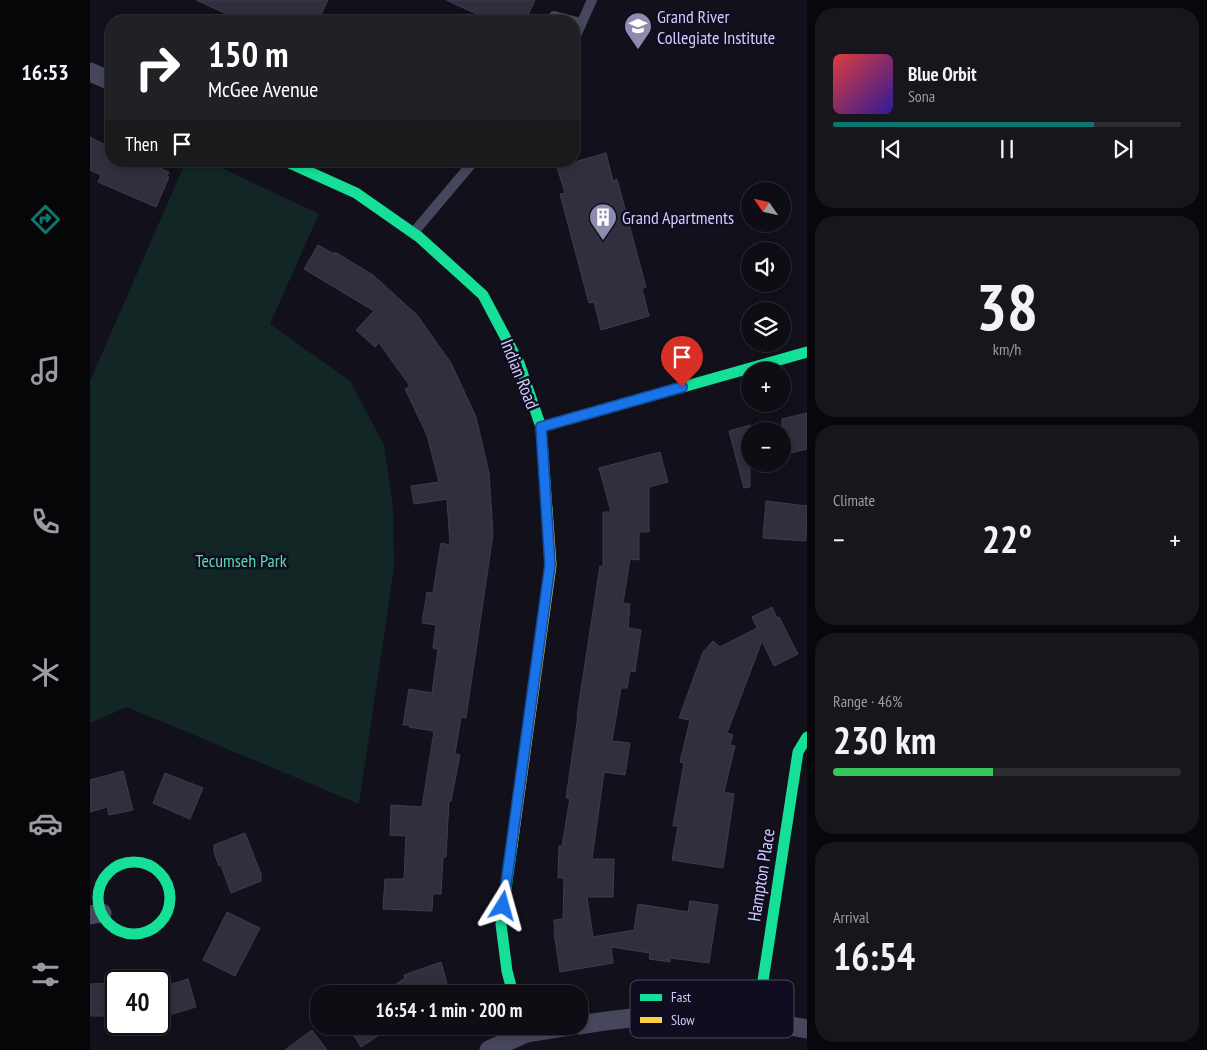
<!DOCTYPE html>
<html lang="en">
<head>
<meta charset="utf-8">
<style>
	:root { --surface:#0e0d14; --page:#17161d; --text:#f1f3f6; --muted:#9b9ca0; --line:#2e2d34; --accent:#0f766e }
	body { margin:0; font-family:"PT Sans Narrow",sans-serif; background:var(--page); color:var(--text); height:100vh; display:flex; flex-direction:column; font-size:19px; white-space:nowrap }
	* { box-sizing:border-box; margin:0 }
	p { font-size:16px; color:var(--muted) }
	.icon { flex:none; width:28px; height:28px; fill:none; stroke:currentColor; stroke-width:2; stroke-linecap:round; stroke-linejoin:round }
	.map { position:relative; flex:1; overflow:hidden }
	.details { display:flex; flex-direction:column; gap:8px; padding:8px; background:#08070b; width:400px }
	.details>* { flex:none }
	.hud { position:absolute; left:15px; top:15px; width:475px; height:152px; border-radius:20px; box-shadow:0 2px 8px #0003,0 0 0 1px var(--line); background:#202124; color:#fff; overflow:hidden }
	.needle { width:32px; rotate:304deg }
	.fabs { position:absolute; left:651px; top:182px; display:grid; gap:10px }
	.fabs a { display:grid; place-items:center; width:50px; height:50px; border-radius:50%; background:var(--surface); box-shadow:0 2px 8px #0003,0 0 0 1px var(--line); font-size:25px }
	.speed { position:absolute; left:15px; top:970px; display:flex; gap:10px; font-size:25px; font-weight:700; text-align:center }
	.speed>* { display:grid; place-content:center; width:65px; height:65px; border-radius:50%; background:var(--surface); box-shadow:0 2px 8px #0003,0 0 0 1px var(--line); line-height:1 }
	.speed .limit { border:2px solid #111; border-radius:8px; background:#fff; color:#111 }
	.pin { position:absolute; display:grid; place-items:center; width:42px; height:42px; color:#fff; margin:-51px -21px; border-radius:50% 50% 50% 0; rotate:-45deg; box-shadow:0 0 5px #0007 }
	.pin .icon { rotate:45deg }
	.me { position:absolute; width:55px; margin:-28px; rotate:8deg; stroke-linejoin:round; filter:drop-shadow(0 0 4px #0008) }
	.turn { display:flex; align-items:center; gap:18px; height:105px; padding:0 20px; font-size:22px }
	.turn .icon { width:65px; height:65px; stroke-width:2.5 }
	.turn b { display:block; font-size:35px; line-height:42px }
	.then { display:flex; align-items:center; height:48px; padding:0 20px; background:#0003; gap:10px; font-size:19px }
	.big { font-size:38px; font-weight:700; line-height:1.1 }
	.details .card { flex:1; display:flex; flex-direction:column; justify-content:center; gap:8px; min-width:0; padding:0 18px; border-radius:20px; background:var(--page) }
	.details .dial { align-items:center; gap:0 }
	.dial b { font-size:65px; line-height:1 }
	.song { display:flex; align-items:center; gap:15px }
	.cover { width:60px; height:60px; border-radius:8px; background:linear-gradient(135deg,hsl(0 70% 55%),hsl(250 70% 35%)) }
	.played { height:5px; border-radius:2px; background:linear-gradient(90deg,var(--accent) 75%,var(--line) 75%) }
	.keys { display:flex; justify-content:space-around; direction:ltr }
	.heat { display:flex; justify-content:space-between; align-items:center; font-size:28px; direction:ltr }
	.charge { height:8px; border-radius:4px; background:linear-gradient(90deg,#34c759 46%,var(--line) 0) }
	.trip { position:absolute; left:220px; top:985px; width:278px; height:50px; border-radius:20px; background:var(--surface); box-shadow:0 2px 8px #0003,0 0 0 1px var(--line); font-weight:700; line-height:50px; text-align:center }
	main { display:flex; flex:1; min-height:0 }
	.menu { display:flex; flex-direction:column; width:90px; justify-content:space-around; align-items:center; background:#060508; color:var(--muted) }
	.menu .icon { width:35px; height:35px }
	.menu .selected { color:var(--accent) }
	.menu b { font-size:22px; color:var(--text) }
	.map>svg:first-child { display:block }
	.green { fill:#112625 }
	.building { fill:#302f3d; stroke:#3d3b4e }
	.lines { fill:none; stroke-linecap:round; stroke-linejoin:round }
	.lane { stroke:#46475c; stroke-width:10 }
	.street { stroke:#46475c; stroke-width:19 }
	.fast { stroke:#16e098; stroke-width:11 }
	.slow { stroke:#ffcf43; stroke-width:11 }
	.route-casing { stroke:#114b97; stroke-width:12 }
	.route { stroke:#1a73e8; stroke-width:9 }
	.labels { text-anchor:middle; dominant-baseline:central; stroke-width:5; stroke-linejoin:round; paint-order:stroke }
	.poi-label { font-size:18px; fill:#cfcefd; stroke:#0f0d1f; text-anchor:start }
	.street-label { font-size:18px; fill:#cfcefd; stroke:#0f0d1f }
	.park-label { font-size:18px; fill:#5ed9af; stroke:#0f0d1f }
	.key { fill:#0f0d1f; stroke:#494762; stroke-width:1 }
	.key-label { font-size:14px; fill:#cfcefd }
</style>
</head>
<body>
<main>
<nav class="menu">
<b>16:53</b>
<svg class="icon selected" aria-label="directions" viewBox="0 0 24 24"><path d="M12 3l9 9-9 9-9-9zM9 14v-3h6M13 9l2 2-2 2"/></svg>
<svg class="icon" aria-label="music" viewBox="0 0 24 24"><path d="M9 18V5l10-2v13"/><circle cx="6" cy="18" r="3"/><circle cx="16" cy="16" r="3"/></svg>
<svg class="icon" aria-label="phone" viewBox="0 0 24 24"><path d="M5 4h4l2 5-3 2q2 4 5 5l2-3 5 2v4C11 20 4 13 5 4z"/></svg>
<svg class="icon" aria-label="climate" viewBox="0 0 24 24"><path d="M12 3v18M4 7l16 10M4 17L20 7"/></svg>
<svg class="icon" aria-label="car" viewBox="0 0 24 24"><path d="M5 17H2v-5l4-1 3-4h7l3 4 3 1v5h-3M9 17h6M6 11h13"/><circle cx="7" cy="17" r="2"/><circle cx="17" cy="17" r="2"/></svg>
<svg class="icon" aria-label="filters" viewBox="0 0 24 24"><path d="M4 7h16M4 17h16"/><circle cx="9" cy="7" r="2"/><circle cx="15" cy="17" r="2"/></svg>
</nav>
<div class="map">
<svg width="717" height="1050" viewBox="0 0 717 1050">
	<rect width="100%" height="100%" fill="#12111b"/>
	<path class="green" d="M96,161H117L229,214L180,324L260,381L294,445L303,508L304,568L269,804L37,707L0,723V381Z"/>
	<path class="building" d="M106,0H238L228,21H152Z
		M356,0H445L435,21H402Z
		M0,137L21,148V161H54L79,172L77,176L79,177L66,207L8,182L11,175L0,170Z
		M516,153L523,181L527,179L556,287L552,289L559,316L511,330L504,302L499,303L470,194L475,193L467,167Z
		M228,245L244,254L245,252L283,275L327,315L361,363L386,417L399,473L403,534L376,718L371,717L365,754L370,755L361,801H359L356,857H353L351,894H343L342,911L293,909L295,879H314L316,836L300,835L301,805L332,807L344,731L319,727L320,725H313L319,689L342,693L348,649L343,648L346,625L332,623L337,592L343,593L351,543L360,545L357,499L324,504L321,486L349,482L337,435L315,389L320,386L289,343L285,347L266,330L284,311L214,269Z
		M717,413V449L692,455V419Z
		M660,425V487L654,488L639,431Z
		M570,452L578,482L559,487V532H549V560L540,559L533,603L540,604L538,628L551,630L545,672L540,671L537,688H531L522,741L540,743L535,775L514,772L502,859H524L523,897H497L503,937L544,930L548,904L598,912L600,901L628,905L619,963L580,958V962L559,959L560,953L521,947L523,963L470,972L464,932L465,931L464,920L473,919L474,878H468L469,846H472L480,798H476L488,716H487L510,566L513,567V512H521L509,468Z
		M676,501L717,506L716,541L673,538Z
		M682,607L687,618L689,617L708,654L684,666L672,641L637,733L643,735L640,745L645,746L634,792L644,794L633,868L582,860L588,826H583L594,763L590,762L600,720L589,718L613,652L623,641L630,647L667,628L662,617Z
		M33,771L43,810L19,815L17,807L0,812V780Z
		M75,773L113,788L100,819L63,803Z
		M155,833L171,874V881L141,893L131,865L129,866L124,852V845Z
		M137,912L170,928L145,976L113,960Z
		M351,962L360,994H292L315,978L314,975Z
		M98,979L106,1007L69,1018V988Z
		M26,983V1016H0V984Z
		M258,1026H303L271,1047Z
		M222,1030L237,1050H195Z"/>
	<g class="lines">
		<path class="lane" d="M462,21L464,16L491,23
			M484,40L502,0
			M324,232L384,161"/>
		<path class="street" d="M0,72L21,81
			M0,915L12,913
			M489,1025C526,1019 562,1015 599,1015C636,1014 680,1022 717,1029
			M399,1050L436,1033L480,1026"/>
		<path class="fast" d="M195,161L266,193L329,237L393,295L429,363L451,427L457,509
			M451,427L717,352
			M422,846L411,924L417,971L423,994
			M8 898a36 36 0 1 1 72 0a36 36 0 1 1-72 0Z
			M667,1020L708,752L717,737"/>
		<path class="slow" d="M422,846L461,565L457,509"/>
	</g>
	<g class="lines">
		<g class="route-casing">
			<path id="route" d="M413,906L460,565L451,427L592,387"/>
		</g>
		<use href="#route" class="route"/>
	</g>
	<defs>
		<g id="school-pin" transform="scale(1.4375)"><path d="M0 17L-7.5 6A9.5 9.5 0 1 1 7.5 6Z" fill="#8d8cae" stroke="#0f0d1f"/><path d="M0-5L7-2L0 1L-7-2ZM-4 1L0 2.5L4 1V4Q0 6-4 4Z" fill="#fff"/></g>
		<g id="building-pin" transform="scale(1.4375)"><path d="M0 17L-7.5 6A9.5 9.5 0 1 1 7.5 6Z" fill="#8d8cae" stroke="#0f0d1f"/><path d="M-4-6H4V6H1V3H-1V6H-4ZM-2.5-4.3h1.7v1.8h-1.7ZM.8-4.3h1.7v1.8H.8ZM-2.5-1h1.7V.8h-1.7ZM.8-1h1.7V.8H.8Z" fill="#fff"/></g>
	</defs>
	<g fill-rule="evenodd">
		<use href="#school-pin" x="548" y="26"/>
		<use href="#building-pin" x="513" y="217"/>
	</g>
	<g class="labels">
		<g class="poi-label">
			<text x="567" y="16">Grand River<tspan x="567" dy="21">Collegiate Institute</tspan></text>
			<text x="532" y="217">Grand Apartments</text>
		</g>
		<g class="street-label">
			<text transform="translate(430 374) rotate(68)">Indian Road</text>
			<text transform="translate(671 875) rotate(-81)">Hampton Place</text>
		</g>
		<g class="park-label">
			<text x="151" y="560">Tecumseh Park</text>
		</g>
	</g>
	<rect x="540" y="980" width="164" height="58" rx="8" class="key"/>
	<rect x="550" y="994" width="22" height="7" fill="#16e098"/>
	<rect x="550" y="1017" width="22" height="6" fill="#ffcf43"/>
	<g class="key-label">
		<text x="581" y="1002">Fast</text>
		<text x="581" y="1025">Slow</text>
	</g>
</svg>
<div class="fabs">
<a><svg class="needle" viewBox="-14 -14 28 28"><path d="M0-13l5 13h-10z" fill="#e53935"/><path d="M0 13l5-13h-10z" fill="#9b9ca0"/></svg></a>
<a><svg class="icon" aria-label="sound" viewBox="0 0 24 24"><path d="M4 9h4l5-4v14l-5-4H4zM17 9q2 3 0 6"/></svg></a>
<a><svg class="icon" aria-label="layers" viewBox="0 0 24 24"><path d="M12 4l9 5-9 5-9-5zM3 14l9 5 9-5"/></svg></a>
<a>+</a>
<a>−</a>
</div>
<div class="speed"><div class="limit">40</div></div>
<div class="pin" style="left:592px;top:387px;background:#d93025"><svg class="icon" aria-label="arrive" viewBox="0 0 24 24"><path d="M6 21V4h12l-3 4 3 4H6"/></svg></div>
<svg class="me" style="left:413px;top:906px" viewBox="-20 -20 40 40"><path d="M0-17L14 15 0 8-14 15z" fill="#1a73e8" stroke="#fff" stroke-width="4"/></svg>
<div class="trip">16:54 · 1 min · 200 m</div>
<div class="hud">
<div class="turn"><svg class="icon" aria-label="right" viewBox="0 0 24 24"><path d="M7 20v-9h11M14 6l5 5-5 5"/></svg><div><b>150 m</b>McGee Avenue</div></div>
<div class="then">Then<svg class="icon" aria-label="arrive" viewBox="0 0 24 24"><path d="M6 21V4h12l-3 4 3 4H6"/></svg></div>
</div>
</div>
<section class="details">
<div class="card">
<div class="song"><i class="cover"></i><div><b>Blue Orbit</b><p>Sona</p></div></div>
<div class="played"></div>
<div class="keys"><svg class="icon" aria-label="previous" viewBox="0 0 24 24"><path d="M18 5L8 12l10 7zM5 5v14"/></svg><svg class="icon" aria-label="pause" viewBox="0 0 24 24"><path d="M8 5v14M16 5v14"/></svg><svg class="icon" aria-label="next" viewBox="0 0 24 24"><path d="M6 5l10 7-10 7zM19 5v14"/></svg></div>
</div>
<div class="card dial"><b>38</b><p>km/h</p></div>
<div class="card"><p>Climate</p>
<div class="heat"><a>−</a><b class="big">22°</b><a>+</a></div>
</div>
<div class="card"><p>Range · 46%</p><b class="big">230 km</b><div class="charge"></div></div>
<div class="card"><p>Arrival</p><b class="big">16:54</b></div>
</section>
</main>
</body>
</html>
